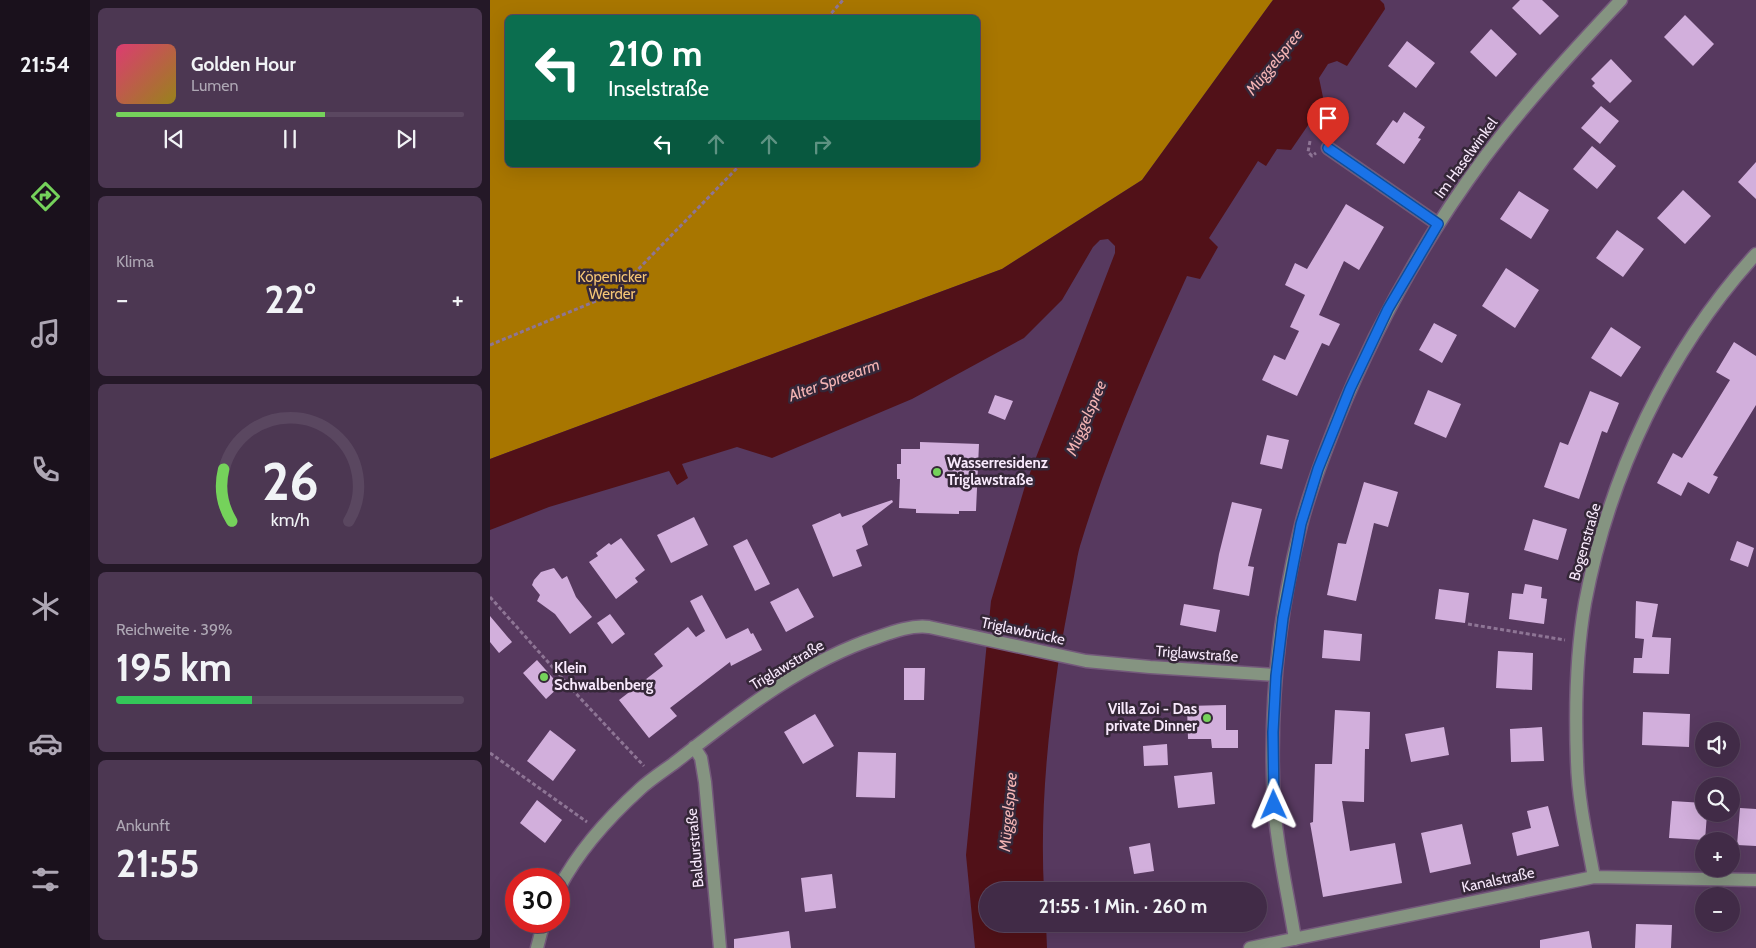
<!DOCTYPE html>
<html lang="de">
<head>
<meta charset="utf-8">
<style>
	:root { --surface:#412b47; --page:#4c3752; --text:#f1f3f6; --muted:#aea7b4; --line:#5a4760; --accent:#75d25b }
	body { margin:0; font-family:Cabin,sans-serif; background:var(--page); color:var(--text); height:100vh; display:flex; flex-direction:column; font-size:19px; white-space:nowrap }
	* { box-sizing:border-box; margin:0 }
	p { font-size:16px; color:var(--muted) }
	.icon { flex:none; width:28px; height:28px; fill:none; stroke:currentColor; stroke-width:2; stroke-linecap:round; stroke-linejoin:round }
	.map { position:relative; flex:1; overflow:hidden }
	.sheet { display:flex; flex-direction:column; gap:8px; padding:8px; background:#241827; width:400px }
	.sheet>* { flex:none }
	.banner { position:absolute; left:15px; top:15px; width:475px; height:152px; border-radius:8px; box-shadow:0 5px 20px #0002,0 0 0 1px var(--line); background:#0b6e4f; color:#fff; overflow:hidden }
	.fabs { position:absolute; left:1205px; top:722px; display:grid; gap:10px }
	.fabs a { display:grid; place-items:center; width:45px; height:45px; border-radius:50%; background:var(--surface); box-shadow:0 5px 20px #0002,0 0 0 1px var(--line); font-size:25px }
	.speed { position:absolute; left:15px; top:868px; display:flex; gap:10px; font-size:25px; font-weight:700; text-align:center }
	.speed>* { display:grid; place-content:center; width:65px; height:65px; border-radius:50%; background:var(--surface); box-shadow:0 5px 20px #0002,0 0 0 1px var(--line); line-height:1 }
	.speed .limit { border:8px solid #d22; background:#fff; color:#111 }
	.pin { position:absolute; display:grid; place-items:center; width:42px; height:42px; color:#fff; margin:-51px -21px; border-radius:50% 50% 50% 0; rotate:-45deg; box-shadow:0 0 5px #0007 }
	.pin .icon { rotate:45deg }
	.me { position:absolute; width:55px; margin:-28px; rotate:359deg; stroke-linejoin:round; filter:drop-shadow(0 0 4px #0008) }
	.turn { display:flex; align-items:center; gap:18px; height:105px; padding:0 20px; font-size:22px }
	.turn .icon { width:65px; height:65px; stroke-width:2.5 }
	.turn b { display:block; font-size:35px; line-height:42px }
	.lanes { display:flex; align-items:center; height:48px; padding:0 20px; background:#0003; justify-content:center; gap:25px; direction:ltr }
	.lanes .off { opacity:.35 }
	.big { font-size:38px; font-weight:700; line-height:1.1 }
	.sheet .tile { flex:1; display:flex; flex-direction:column; justify-content:center; gap:8px; min-width:0; padding:0 18px; border-radius:8px; background:var(--page) }
	.sheet .dial { align-items:center; gap:0 }
	.dial svg { height:130px; overflow:visible; fill:none; stroke:var(--line); stroke-width:7; stroke-linecap:round; text-anchor:middle }
	.dial text { fill:var(--text); stroke:none }
	.song { display:flex; align-items:center; gap:15px }
	.cover { width:60px; height:60px; border-radius:8px; background:linear-gradient(135deg,hsl(340 70% 55%),hsl(50 70% 35%)) }
	.played { height:5px; border-radius:2px; background:linear-gradient(90deg,var(--accent) 60%,var(--line) 60%) }
	.keys { display:flex; justify-content:space-around; direction:ltr }
	.heat { display:flex; justify-content:space-between; align-items:center; font-size:28px; direction:ltr }
	.charge { height:8px; border-radius:4px; background:linear-gradient(90deg,#34c759 39%,var(--line) 0) }
	.trip { position:absolute; left:489px; top:882px; width:288px; height:50px; border-radius:25px; background:var(--surface); box-shadow:0 5px 20px #0002,0 0 0 1px var(--line); font-weight:700; line-height:50px; text-align:center }
	main { display:flex; flex:1; min-height:0 }
	.menu { display:flex; flex-direction:column; width:90px; justify-content:space-around; align-items:center; background:#1a111c; color:var(--muted) }
	.menu .icon { width:35px; height:35px }
	.menu .current { color:var(--accent) }
	.menu b { font-size:22px; color:var(--text) }
	.map>svg:first-child { display:block }
	.forest { fill:#a87600; fill-rule:evenodd }
	.water { fill:#511118 }
	.pier { fill:#57395f }
	.building { fill:#d2afdc }
	.lines { fill:none; stroke-linecap:round; stroke-linejoin:round }
	.minor-casing { stroke:#74597b; stroke-width:15 }
	.path { stroke:#8e7595; stroke-width:3; stroke-dasharray:4 2.5; stroke-linecap:butt }
	.minor { stroke:#859481; stroke-width:12 }
	.route-casing { stroke:#114b97; stroke-width:12 }
	.route { stroke:#1a73e8; stroke-width:9 }
	.poi-dot { fill:#75d25b; stroke:#352738; stroke-width:2 }
	.labels { text-anchor:middle; dominant-baseline:central; stroke-width:5; stroke-linejoin:round; paint-order:stroke }
	.street-label { font-size:15px; fill:#f8e9fc; stroke:#352738 }
	.park-label { font-size:15px; fill:#f5c576; stroke:#352738 }
	.poi-label { font-size:15px; font-weight:bold; fill:#f8e9fc; stroke:#352738; text-anchor:start }
	.water-label { font-size:16px; font-style:italic; fill:#f4b4b4; stroke:#352738 }
</style>
</head>
<body>
<main>
<nav class="menu">
<b>21:54</b>
<svg class="icon current" aria-label="directions" viewBox="0 0 24 24"><path d="M12 3l9 9-9 9-9-9zM9 14v-3h6M13 9l2 2-2 2"/></svg>
<svg class="icon" aria-label="music" viewBox="0 0 24 24"><path d="M9 18V5l10-2v13"/><circle cx="6" cy="18" r="3"/><circle cx="16" cy="16" r="3"/></svg>
<svg class="icon" aria-label="phone" viewBox="0 0 24 24"><path d="M5 4h4l2 5-3 2q2 4 5 5l2-3 5 2v4C11 20 4 13 5 4z"/></svg>
<svg class="icon" aria-label="climate" viewBox="0 0 24 24"><path d="M12 3v18M4 7l16 10M4 17L20 7"/></svg>
<svg class="icon" aria-label="car" viewBox="0 0 24 24"><path d="M5 17H2v-5l4-1 3-4h7l3 4 3 1v5h-3M9 17h6M6 11h13"/><circle cx="7" cy="17" r="2"/><circle cx="17" cy="17" r="2"/></svg>
<svg class="icon" aria-label="filters" viewBox="0 0 24 24"><path d="M4 7h16M4 17h16"/><circle cx="9" cy="7" r="2"/><circle cx="15" cy="17" r="2"/></svg>
</nav>
<section class="sheet">
<div class="tile">
<div class="song"><i class="cover"></i><div><b>Golden Hour</b><p>Lumen</p></div></div>
<div class="played"></div>
<div class="keys"><svg class="icon" aria-label="previous" viewBox="0 0 24 24"><path d="M18 5L8 12l10 7zM5 5v14"/></svg><svg class="icon" aria-label="pause" viewBox="0 0 24 24"><path d="M8 5v14M16 5v14"/></svg><svg class="icon" aria-label="next" viewBox="0 0 24 24"><path d="M6 5l10 7-10 7zM19 5v14"/></svg></div>
</div>
<div class="tile"><p>Klima</p>
<div class="heat"><a>−</a><b class="big">22°</b><a>+</a></div>
</div>
<div class="tile dial"><svg viewBox="0 0 100 80">
<path d="M14 69A42 42 0 1 1 86 69"/>
<path d="M14 69A42 42 0 0 1 9 37" stroke="#75d25b"/>
<text x="50" y="56" font-size="32" font-weight="700">26</text>
<text x="50" y="72" font-size="11">km/h</text>
</svg></div>
<div class="tile"><p>Reichweite · 39%</p><b class="big">195 km</b><div class="charge"></div></div>
<div class="tile"><p>Ankunft</p><b class="big">21:55</b></div>
</section>
<div class="map">
<svg width="1266" height="948" viewBox="0 0 1266 948">
	<rect width="100%" height="100%" fill="#57395f"/>
	<path class="forest" d="M0,0H783L652,180L512,269L0,459ZM18,18H488V165H18Z"/>
	<path class="water" d="M783,0H890L894,4L895,9L857,66L847,61L838,64L829,78L834,102L801,150L787,149L776,166L768,161L719,238L728,247L710,279L697,276C657,364 618,453 590,546C586,560 585,574 582,587C577,613 572,639 568,665C557,741 550,815 554,891H498V924H556L557,948H485L476,855L501,601L535,486L625,253V246L618,239L610,240L603,247L572,300L534,338L422,399L282,458L247,447L192,464L198,478L187,485L179,471L59,507L0,530V459L512,269L652,180Z"/>
	<path class="pier" d="M496,629L574,646L571,661L495,644Z"/>
	<path class="building" d="M1030,0H1052L1069,16L1050,35L1022,8Z
		M1195,15L1224,44L1203,66L1174,37Z
		M1001,29L1027,54L1006,77L980,52Z
		M917,41L945,63L926,88L898,66Z
		M1121,59L1142,81L1120,103L1102,86L1105,83L1101,79Z
		M1111,106L1129,121L1110,144L1091,128Z
		M914,112L935,127L928,138L931,139L914,164L886,144L903,120L907,123Z
		M1102,146L1126,166L1107,189L1083,169Z
		M1266,162V199L1248,182Z
		M1193,190L1221,216L1195,244L1167,218Z
		M1029,191L1059,210L1041,239L1010,219Z
		M856,204L894,227L869,270L854,261L829,315L850,324L839,346L832,343L807,396L772,380L784,355L795,360L809,331L800,327L815,295L795,285L805,263L817,269Z
		M1127,230L1154,249L1133,277L1106,258Z
		M1016,268L1049,290L1025,328L992,306Z
		M944,323L967,335L952,363L929,350Z
		M1121,327L1151,347L1131,377L1101,358Z
		M1244,342L1266,356V405L1223,475L1228,477L1219,494L1198,482L1191,496L1167,483L1183,453L1192,458L1240,380L1226,372Z
		M938,390L971,404L956,438L924,424Z
		M1100,391L1129,403L1117,433L1112,431L1089,499L1054,487L1070,442L1078,445Z
		M505,395L523,401L515,420L498,413Z
		M777,435L799,440L792,469L770,464Z
		M430,442L489,444L486,511H469V514L426,513V509L409,508L410,479H407V464H411V449H430Z
		M874,482L908,492L898,527L884,523L866,601L837,595L848,543L856,544Z
		M402,500L403,502L372,526L378,545L366,550L372,566L343,577L322,525L350,513L352,517Z
		M742,502L772,509L758,566L764,567L759,596L723,589L729,554Z
		M204,517L218,545L181,563L167,535Z
		M1043,519L1077,529L1068,560L1034,550Z
		M131,538L155,570L145,578L148,582L126,599L99,562L108,556L106,553L119,543L121,545Z
		M257,539L280,584L265,591L243,546Z
		M1247,541L1264,548L1258,567L1240,560Z
		M64,568L72,579L77,576L86,597L102,617L80,634L65,614L47,601L50,595L42,585L44,580L51,572Z
		M1035,584L1052,587L1051,598L1057,599L1054,624L1019,619L1022,593L1033,594Z
		M308,588L324,617L296,632L280,602Z
		M949,589L979,593L975,623L945,619Z
		M212,595L236,639L258,628L261,634L263,633L272,650L241,666L240,662L180,708L187,716L159,738L129,700L173,666L164,654L198,627L206,637L215,631L200,601Z
		M1146,601L1168,604L1162,637L1181,638L1179,674L1143,673L1144,658H1152L1154,639L1145,638Z
		M694,604L730,610L726,632L690,625Z
		M120,614L135,634L122,644L107,623Z
		M0,616L22,642L9,653L0,642Z
		M834,630L872,634L870,661L832,658Z
		M1008,651L1043,653L1042,690L1006,688Z
		M47,660L70,686L56,699L33,673Z
		M414,668H435L434,700H414Z
		M736,705V730H748V748H722L721,739H698L697,706Z
		M845,710L880,712L879,749H875L874,802L852,801L860,851L905,843L912,883L833,897L820,823L823,822L825,764H842Z
		M1153,712L1200,714L1199,747L1152,745Z
		M325,714L344,746L313,764L294,732Z
		M954,727L959,755L921,762L915,734Z
		M1052,727L1054,761L1021,762L1020,729Z
		M60,730L86,750L63,781L37,761Z
		M677,744L678,765L654,766L653,746Z
		M368,752L406,753L405,798L366,797Z
		M722,772L725,804L688,808L684,776Z
		M47,800L72,820L55,843L30,823Z
		M1182,801L1214,803V814H1217L1215,840L1179,838Z
		M1058,806L1069,846L1027,856L1022,833L1041,828L1037,811Z
		M1250,808L1266,809V846L1247,845Z
		M972,824L981,864L940,873L931,833Z
		M660,843L664,871L644,874L639,847Z
		M342,874L346,908L315,912L311,878Z
		M1146,924L1182,925L1181,948H1145Z
		M299,931L301,948H244V939Z
		M1099,931L1102,948H1050V940Z"/>
	<g class="lines">
		<g class="minor-casing">
			<path id="minor" d="M838,148L948,224
				M204,747L211,758L215,782L230,948
				M1104,877C1097,839 1088,800 1087,761C1085,709 1086,654 1095,603C1119,476 1178,350 1266,254
				M69,888C89,850 118,818 150,789C160,780 172,772 183,764C246,715 311,662 388,637C405,631 422,625 439,627L596,661L660,667L786,675
				M805,939C798,895 787,849 784,805C779,711 788,616 811,525C820,489 834,455 847,421C885,328 934,239 994,158C1036,102 1084,50 1131,0
				M47,948L54,921
				M760,948L1104,877L1266,880"/>
		</g>
		<path class="path" d="M337,18L353,0
			M820,141L818,152L822,156L826,153
			M0,345L125,293L250,165
			M0,597L90,698L154,766
			M978,624L1075,640
			M0,753L97,822"/>
		<use href="#minor" class="minor"/>
	</g>
	<g class="lines">
		<g class="route-casing">
			<path id="route" d="M784,805L783,732L786,676L793,618L811,524L828,469L860,389L898,309L948,224L838,148"/>
		</g>
		<use href="#route" class="route"/>
	</g>
	<g class="poi-dot">
		<circle cx="447" cy="472" r="5"/>
		<circle cx="54" cy="677" r="5"/>
		<circle cx="717" cy="718" r="5"/>
	</g>
	<g class="labels">
		<g class="street-label">
			<text transform="translate(976 158) rotate(-54)">Im Haselwinkel</text>
			<text transform="translate(1095 542) rotate(-74)">Bogenstraße</text>
			<text transform="translate(533 631) rotate(12)">Triglawbrücke</text>
			<text transform="translate(707 654) rotate(4)">Triglawstraße</text>
			<text transform="translate(297 665) rotate(-31)">Triglawstraße</text>
			<text transform="translate(205 848) rotate(-95)">Baldurstraße</text>
			<text transform="translate(1008 880) rotate(-12)">Kanalstraße</text>
		</g>
		<g class="park-label">
			<text x="122" y="277">Köpenicker<tspan x="122" dy="17">Werder</tspan></text>
		</g>
		<g class="poi-label">
			<text x="457" y="463">Wasserresidenz<tspan x="457" dy="17">Triglawstraße</tspan></text>
			<text x="64" y="668">Klein<tspan x="64" dy="17">Schwalbenberg</tspan></text>
			<text x="707" y="709" text-anchor="end">Villa Zoi - Das<tspan x="707" dy="17">private Dinner</tspan></text>
		</g>
		<g class="water-label">
			<text transform="translate(784 62) rotate(-51)">Müggelspree</text>
			<text transform="translate(344 380) rotate(-20)">Alter Spreearm</text>
			<text transform="translate(596 418) rotate(-67)">Müggelspree</text>
			<text transform="translate(518 812) rotate(-85)">Müggelspree</text>
		</g>
	</g>
</svg>
<div class="fabs">
<a><svg class="icon" aria-label="sound" viewBox="0 0 24 24"><path d="M4 9h4l5-4v14l-5-4H4zM17 9q2 3 0 6"/></svg></a>
<a><svg class="icon" aria-label="search" viewBox="0 0 24 24"><circle cx="10" cy="10" r="6"/><path d="M15 15l6 6"/></svg></a>
<a>+</a>
<a>−</a>
</div>
<div class="speed"><div class="limit">30</div></div>
<div class="pin" style="left:838px;top:148px;background:#d93025"><svg class="icon" aria-label="arrive" viewBox="0 0 24 24"><path d="M6 21V4h12l-3 4 3 4H6"/></svg></div>
<svg class="me" style="left:784px;top:805px" viewBox="-20 -20 40 40"><path d="M0-17L14 15 0 8-14 15z" fill="#1a73e8" stroke="#fff" stroke-width="4"/></svg>
<div class="trip">21:55 · 1 Min. · 260 m</div>
<div class="banner">
<div class="turn"><svg class="icon" aria-label="left" viewBox="0 0 24 24"><path d="M17 20v-9H6M10 6l-5 5 5 5"/></svg><div><b>210 m</b>Inselstraße</div></div>
<div class="lanes"><svg class="icon" aria-label="left" viewBox="0 0 24 24"><path d="M17 20v-9H6M10 6l-5 5 5 5"/></svg><svg class="icon off" aria-label="ahead" viewBox="0 0 24 24"><path d="M12 20V5M6 11l6-6 6 6"/></svg><svg class="icon off" aria-label="ahead" viewBox="0 0 24 24"><path d="M12 20V5M6 11l6-6 6 6"/></svg><svg class="icon off" aria-label="right" viewBox="0 0 24 24"><path d="M7 20v-9h11M14 6l5 5-5 5"/></svg></div>
</div>
</div>
</main>
</body>
</html>
